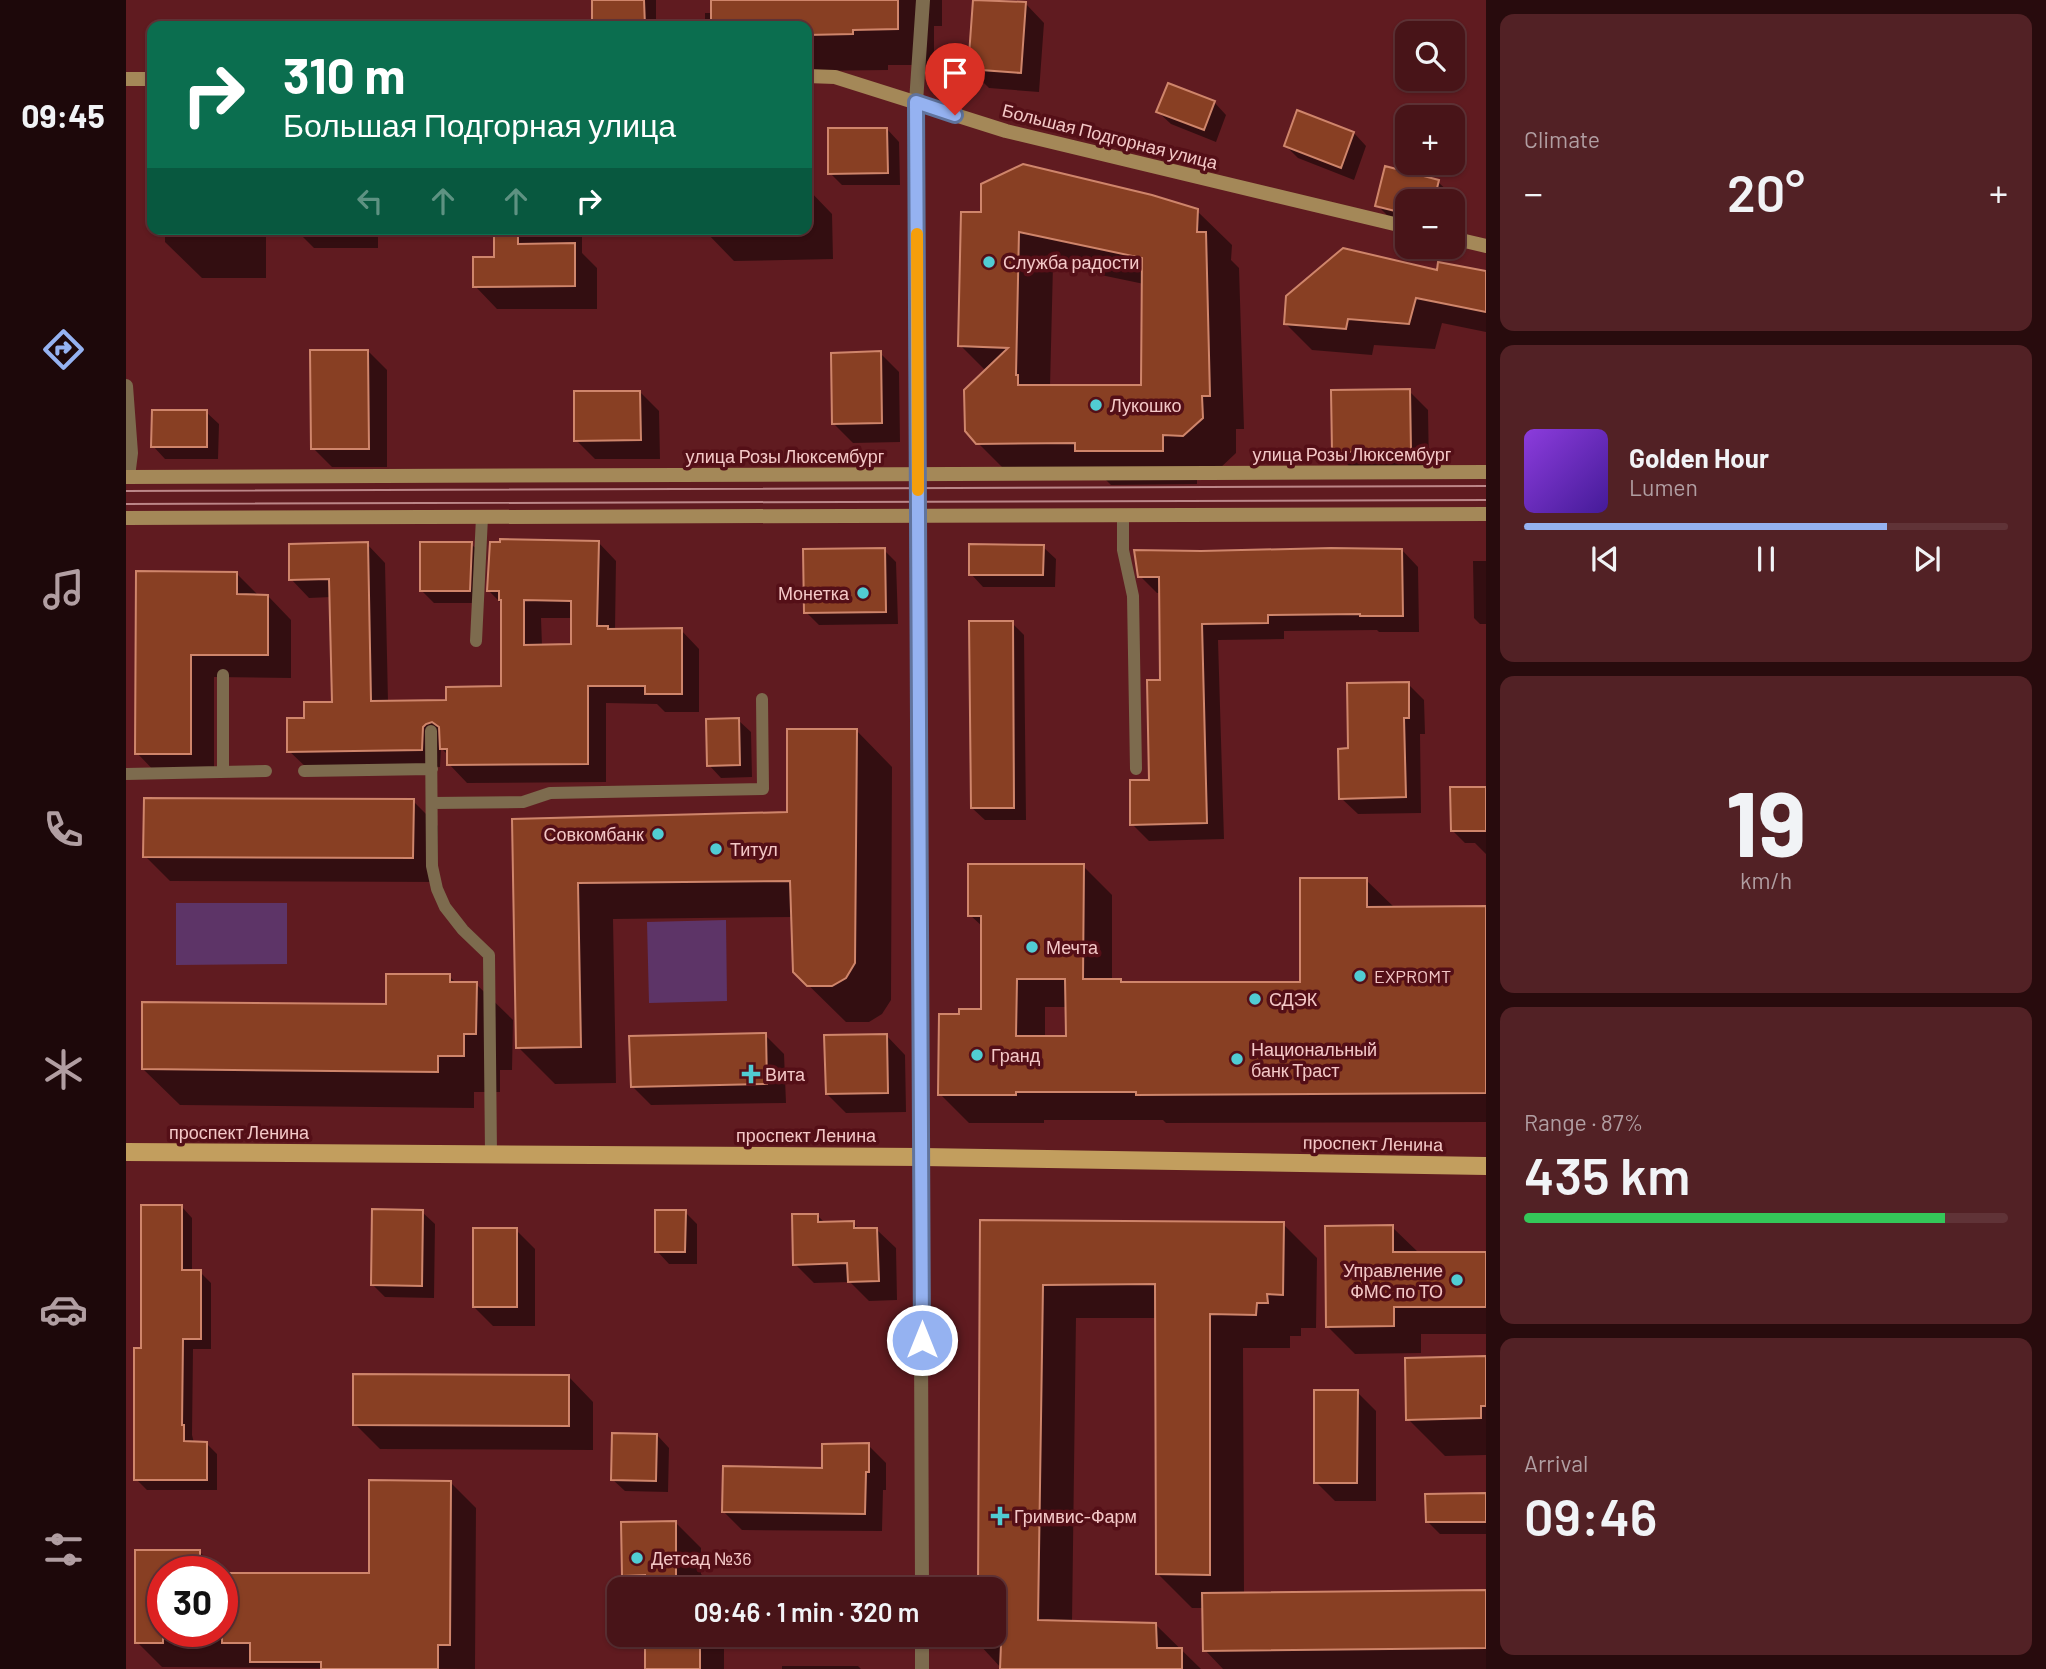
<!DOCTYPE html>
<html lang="en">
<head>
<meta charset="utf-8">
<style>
	:root { --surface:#481418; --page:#522125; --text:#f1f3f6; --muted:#b19ea2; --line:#603337; --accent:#95b2f1 }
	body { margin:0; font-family:Barlow,sans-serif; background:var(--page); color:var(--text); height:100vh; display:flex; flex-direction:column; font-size:26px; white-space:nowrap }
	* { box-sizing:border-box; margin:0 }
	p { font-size:23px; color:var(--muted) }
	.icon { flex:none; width:38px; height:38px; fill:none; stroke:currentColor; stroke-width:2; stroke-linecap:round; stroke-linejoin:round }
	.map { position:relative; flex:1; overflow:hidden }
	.sheet { display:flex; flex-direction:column; gap:14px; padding:14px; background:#280b0d; width:560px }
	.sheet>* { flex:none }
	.hud { position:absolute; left:21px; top:21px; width:665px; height:214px; border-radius:14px; box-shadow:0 2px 5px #0004,0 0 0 2px var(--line); background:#0b6e4f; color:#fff; overflow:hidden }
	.buttons { position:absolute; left:1269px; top:21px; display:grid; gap:14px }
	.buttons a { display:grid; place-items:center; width:70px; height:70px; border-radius:14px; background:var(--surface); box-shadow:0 2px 5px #0004,0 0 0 2px var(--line); font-size:35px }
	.speed { position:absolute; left:21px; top:1556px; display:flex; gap:14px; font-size:35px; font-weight:700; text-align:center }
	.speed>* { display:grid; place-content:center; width:91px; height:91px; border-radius:50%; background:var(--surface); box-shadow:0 2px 5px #0004,0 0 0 2px var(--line); line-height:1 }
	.speed .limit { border:10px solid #d22; background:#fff; color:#111 }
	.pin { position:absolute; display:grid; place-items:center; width:60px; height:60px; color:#fff; margin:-72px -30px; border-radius:50% 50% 50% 0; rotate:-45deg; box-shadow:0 0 7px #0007 }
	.pin .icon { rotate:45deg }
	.me { position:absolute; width:77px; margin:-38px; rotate:0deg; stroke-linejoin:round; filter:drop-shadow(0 0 5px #0008) }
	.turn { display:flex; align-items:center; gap:24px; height:147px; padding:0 21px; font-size:32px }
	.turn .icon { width:91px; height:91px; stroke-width:2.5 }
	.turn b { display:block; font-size:49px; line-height:60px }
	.lanes { display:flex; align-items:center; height:66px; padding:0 21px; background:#0003; justify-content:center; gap:35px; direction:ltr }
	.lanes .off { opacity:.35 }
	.big { font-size:52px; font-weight:600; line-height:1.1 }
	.sheet .card { flex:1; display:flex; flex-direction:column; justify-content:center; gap:10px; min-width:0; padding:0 24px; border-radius:14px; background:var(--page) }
	.sheet .dial { align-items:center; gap:0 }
	.dial b { font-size:91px; line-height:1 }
	.song { display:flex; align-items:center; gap:21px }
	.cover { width:84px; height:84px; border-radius:10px; background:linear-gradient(135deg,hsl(270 70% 55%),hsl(260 70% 35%)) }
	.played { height:7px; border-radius:4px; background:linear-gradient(90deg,var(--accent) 75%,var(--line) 75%) }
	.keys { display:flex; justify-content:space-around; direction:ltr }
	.heat { display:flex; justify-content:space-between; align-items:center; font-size:38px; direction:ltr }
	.charge { height:10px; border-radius:5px; background:linear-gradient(90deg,#34c759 87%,var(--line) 0) }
	.trip { position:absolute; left:481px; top:1577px; width:399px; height:70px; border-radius:14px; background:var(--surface); box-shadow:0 2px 5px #0004,0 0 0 2px var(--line); font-weight:600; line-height:70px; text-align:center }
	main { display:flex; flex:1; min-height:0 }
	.tab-bar { display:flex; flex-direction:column; width:126px; justify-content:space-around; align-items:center; background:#1d080a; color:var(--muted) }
	.tab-bar .icon { width:49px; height:49px }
	.tab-bar .active { color:var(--accent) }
	.tab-bar b { font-size:32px; color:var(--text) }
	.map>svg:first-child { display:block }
	.green { fill:#5d3467 }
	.shadow { fill:#0007; fill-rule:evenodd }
	.building { fill:#883f23; stroke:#cf856b; stroke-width:2; fill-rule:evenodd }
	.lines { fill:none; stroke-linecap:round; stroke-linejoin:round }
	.lane { stroke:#7d6b4e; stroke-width:12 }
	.street { stroke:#7d6b4e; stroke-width:14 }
	.secondary { stroke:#a48858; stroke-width:14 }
	.primary { stroke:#c29e5e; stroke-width:18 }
	.tram { stroke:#bc8688; stroke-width:2 }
	.route-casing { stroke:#61749d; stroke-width:18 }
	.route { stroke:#95b2f1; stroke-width:12 }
	.slow { stroke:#f59e0b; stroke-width:12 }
	.poi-dot { fill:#51ccd3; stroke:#540f17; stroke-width:2.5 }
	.labels { text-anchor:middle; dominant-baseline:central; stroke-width:7; stroke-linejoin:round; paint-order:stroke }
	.street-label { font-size:18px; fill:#f4c8c7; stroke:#540f17 }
	.poi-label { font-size:18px; fill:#f4c8c7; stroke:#540f17; text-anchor:start }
</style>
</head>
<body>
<main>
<nav class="tab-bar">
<b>09:45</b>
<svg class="icon active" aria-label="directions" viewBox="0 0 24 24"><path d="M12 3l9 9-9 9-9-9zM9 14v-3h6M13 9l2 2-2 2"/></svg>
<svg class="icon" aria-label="music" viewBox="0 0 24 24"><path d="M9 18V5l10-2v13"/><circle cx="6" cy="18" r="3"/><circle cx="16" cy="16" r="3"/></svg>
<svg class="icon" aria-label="phone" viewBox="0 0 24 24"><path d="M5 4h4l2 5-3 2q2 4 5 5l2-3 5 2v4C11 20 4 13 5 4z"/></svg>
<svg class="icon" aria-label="climate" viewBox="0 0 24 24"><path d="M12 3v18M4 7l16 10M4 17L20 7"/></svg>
<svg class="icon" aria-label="car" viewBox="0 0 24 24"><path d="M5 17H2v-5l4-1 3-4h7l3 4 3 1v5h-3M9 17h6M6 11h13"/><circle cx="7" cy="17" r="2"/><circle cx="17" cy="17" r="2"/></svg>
<svg class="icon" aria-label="filters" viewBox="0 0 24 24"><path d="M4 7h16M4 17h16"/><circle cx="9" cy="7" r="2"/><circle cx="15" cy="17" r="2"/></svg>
</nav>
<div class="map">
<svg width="1360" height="1669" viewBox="0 0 1360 1669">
	<rect width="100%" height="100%" fill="#601b20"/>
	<path class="green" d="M50,903H161V964L50,965Z
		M600,920L601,1001L523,1003L521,922Z"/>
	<path class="shadow" d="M468,0H530V26H468Z
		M587,0H816V26H808V65H762V70L681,71V26H579V13H587Z
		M849,0L899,3L918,23L913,92L863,88L844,69Z
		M1088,102L1100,115L1090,142L1045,124L1032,112Z
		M1172,112L1228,133L1240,146L1228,180L1172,158L1160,146Z
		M761,129L773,142L774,185H716L704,173Z
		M1312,182L1325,194L1323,201H1281V222L1264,218L1251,205Z
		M681,188L706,214L707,259L608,261L577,229H681Z
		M1071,211L1106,245L1105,260L1113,268L1118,429H1110V453L1092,470L1071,468V484L985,485L977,477L887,478L852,443L860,371L834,345L857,214ZM927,265L1018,284L1016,387H924Z
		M39,229H140V278H76L39,242Z
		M169,229H252V248H188Z
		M370,229H456V253L471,268V309H371L349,286L370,259Z
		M1312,272L1360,273V332L1316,323L1309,349L1248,345L1246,355L1186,350L1159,323Z
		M242,351L261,370V467H206L187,448Z
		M754,353L773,372L774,442L727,443L708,424Z
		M1283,391L1302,410L1303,469L1227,470L1208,451Z
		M514,392L533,411L534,459H469L450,440Z
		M80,412L93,424L92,459H39L27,446Z
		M472,542L490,561L489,630H555L573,649V712H539L531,704L480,703V782L341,783L323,764V756L315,748L314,767L182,769L163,751L180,719L207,703L205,597L183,598L165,579L241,544L259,563L262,702L322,701L377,688V605L363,591ZM415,618H447V646H416Z
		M345,544L358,556L356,603H308L296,591Z
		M917,547L930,559L929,587H857L845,574Z
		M758,550L770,562L772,624L693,625L680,612Z
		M1276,550L1292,567L1293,632H1253L1251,630L1158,631V639L1092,640L1098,839L1023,841L1006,824L1024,782L1036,682L1035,593H1031L1014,576Z
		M1347,561H1360V624H1354L1348,618Z
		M12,573L111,574L133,596H142L165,620V678L88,677V777H34L11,753Z
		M886,623L898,635L900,820H859L846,808Z
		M1282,684L1298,700L1299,734H1294L1295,813L1232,814L1215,798L1223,750Z
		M612,720L625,732L626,777L595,778L583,765Z
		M730,730L766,767L765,1000L756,1014L743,1022H720L668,971L667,917L487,919L490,1083L429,1084L392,1047L388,820L663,813Z
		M1360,788V854L1349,843H1339L1327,831Z
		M287,801L312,826V882L44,881L19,856Z
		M957,866L986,895V981H994L997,984L1176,983L1240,880L1269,908H1360V1122L1040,1123L1037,1120H918V1123H843L814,1094L835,1016L857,1011V927L844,915ZM919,1007H941V1037L919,1038Z
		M323,976L331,984H350L387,1020L386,1070H374V1092H348V1108L54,1105L17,1069L262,1006Z
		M639,1035L658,1054L660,1103L525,1105L506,1086Z
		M760,1035L779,1055L780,1112L720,1113L701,1094Z
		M56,1207L66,1218V1272H74L85,1283V1349H67L66,1435L68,1443H80L91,1454V1490H21L10,1479L17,1350Z
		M296,1212L309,1224L308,1298L259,1297L247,1285Z
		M559,1212L571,1224V1264H543L531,1251Z
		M691,1215L699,1223H727L734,1230L750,1229L770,1248L771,1300L743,1301L724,1282L688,1283L669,1264Z
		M856,1221L1157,1224L1191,1258L1190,1328H1175V1336H1164V1348H1117L1118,1594L1360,1592V1669H1097L1079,1650L1078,1608H1066L1032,1574L1031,1318H950L946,1623L1030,1625L1075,1669H876L853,1644V1634H868V1589H853Z
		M1266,1227L1293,1253L1360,1254V1334H1295V1353L1229,1354L1202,1327Z
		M390,1230L409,1249V1326H367L348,1307Z
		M1360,1357V1455L1319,1456L1282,1419Z
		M442,1376L467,1402V1450L254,1449L229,1424Z
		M1231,1392L1250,1411V1501H1209L1190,1482Z
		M531,1435L543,1448L542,1492L499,1491L486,1479Z
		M742,1445L760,1463V1490H757L756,1531L616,1530L598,1512L698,1469Z
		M324,1482L350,1508L349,1669L36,1667L11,1642V1551L74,1552L93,1572H37V1631H96L244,1575Z
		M1360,1494V1534H1314L1302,1522Z
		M550,1523L575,1548V1574L590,1589H511L497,1575Z
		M521,1634H598V1669H521Z
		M656,1666H732L735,1669H656Z"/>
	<path class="building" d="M466,0H518L519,26H466Z
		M585,0H772V29L727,30V34L681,35V26H585Z
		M847,0L900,2L895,73L842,69Z
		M1042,83L1089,101L1078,130L1030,112Z
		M1171,110L1228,132L1215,168L1158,146Z
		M702,128H761L762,173L702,174Z
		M897,164L1026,195L1072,209L1071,232H1080L1084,396H1076L1077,418L1057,436L1037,435V451H949V443L850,444L839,431L838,390L882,348L832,346L835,212H855V184ZM893,232L1016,258L1015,385H892V375H890Z
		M1259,166L1313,180L1308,201H1281V214L1249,206Z
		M368,229H392V244L449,243V286L347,287V257H368Z
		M1217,248L1311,270L1312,262L1360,271V312L1290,298L1283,324L1222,319L1220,329L1158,324L1160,296Z
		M184,350H242L243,449H185Z
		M755,351L756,423L706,424L705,353Z
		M1284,389L1285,451L1206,452L1205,390Z
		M448,391H514L515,440L448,441Z
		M26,410H81V447H25Z
		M374,539L473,541L471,626H482V629L556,628V694H519V686H462V764L321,765V749H314L313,727L306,722L300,724L297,727L296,750L161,752V718H178V702H206L203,579L163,580V544L242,542L245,701L320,700V687L375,686V600H373V591H361L364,542H374ZM398,600L445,601V644L398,645Z
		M294,542H346L344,591H294Z
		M843,544L918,545L917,575H843Z
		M759,548L760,612L678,613L677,549Z
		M1205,548L1276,549L1277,616H1234V614L1142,615V623L1076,624L1081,823L1004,825V780H1023L1021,680H1034L1033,577H1012L1008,550L1075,551Z
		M10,571L111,572V594L142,595V655H65V754H9Z
		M843,621H887L888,808H845Z
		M1283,682V718H1278L1280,797L1213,799L1212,749L1222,748L1221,683Z
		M613,718L614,765L581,766L580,719Z
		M661,729H731L729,963L720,978L706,986H681L667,972L664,881L452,883L455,1047L390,1048L386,819L661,812Z
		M1324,787H1360V831H1325Z
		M18,798L288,799L287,858L17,857Z
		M842,864H958L957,979H995V982H1174V878H1241V907L1360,906V1093L1010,1095V1092H890V1095H812L813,1014H833V1009H855V916H842ZM891,979H939L940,1036H890Z
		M260,974H324V982H351L350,1034H338V1056H312V1072L16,1069V1002L260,1004Z
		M640,1033L641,1084L505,1087L503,1036Z
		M761,1034L762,1093L700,1094L698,1035Z
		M15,1205H56V1270H75V1339H57L56,1425H58V1441L81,1442V1480H8V1348H15Z
		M246,1209L297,1210L296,1286L245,1285Z
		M529,1210H560L559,1252H529Z
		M666,1214H692V1222L728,1221V1228H751L753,1281L722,1282L721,1263L667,1265Z
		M854,1220L1158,1222L1157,1295L1141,1294L1142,1303H1131L1130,1315L1084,1314V1575L1030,1574L1029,1284L917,1285L912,1620L1030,1623L1031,1648H1056V1669H874L875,1644H868V1589H852Z
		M1267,1225V1252H1360V1307H1268V1326L1200,1327L1199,1226Z
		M347,1228H391V1307H347Z
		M1360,1356V1406H1355V1418L1280,1420L1279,1358Z
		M227,1374L443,1375V1426L227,1425Z
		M1188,1390H1232L1231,1483H1188Z
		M486,1433L531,1434L530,1481L485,1480Z
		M743,1443V1472H740L739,1514L596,1512L597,1466L696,1468V1444Z
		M243,1480L325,1481L324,1645H312V1669H195V1662H124V1643H96V1573H243Z
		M1360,1493V1522H1300L1299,1494Z
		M550,1521V1589H519V1575L496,1576L495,1522Z
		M9,1550H74V1572H37V1643H9Z
		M1360,1590V1648L1077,1651L1076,1593Z
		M519,1634H574V1669H519Z"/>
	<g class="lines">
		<path class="lane" d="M997,515V550L1007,596L1010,769
			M350,641L356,517
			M305,731L306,866L311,889L319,907L337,930L363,955L365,1154
			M178,771L306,769
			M97,772V675
			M0,774L140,771
			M306,803L397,802L424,793L637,789L636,699"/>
		<path class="street" d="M0,386L5,453L2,477
			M796,1589L790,102L797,0
			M796,1634V1669"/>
		<path class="secondary" d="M681,76L709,77L880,131L1281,227
			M0,79H26
			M1326,238L1360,246
			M0,477L1360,472
			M0,518L1360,514"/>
		<path class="primary" d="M0,1152L796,1157L1360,1166"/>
		<path class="tram" d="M0,491L1360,486
			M0,504L1360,500"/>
	</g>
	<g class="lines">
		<g class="route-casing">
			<path id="route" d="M796,1340L790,102L829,115"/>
		</g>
		<use href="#route" class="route"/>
		<path class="slow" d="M791,234L792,490"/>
	</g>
	<g class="poi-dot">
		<circle cx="863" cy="262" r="7"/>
		<circle cx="970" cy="405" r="7"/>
		<circle cx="737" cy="593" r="7"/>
		<circle cx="532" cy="834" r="7"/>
		<circle cx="590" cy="849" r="7"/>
		<circle cx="906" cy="947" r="7"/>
		<circle cx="1234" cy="976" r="7"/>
		<circle cx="1129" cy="999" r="7"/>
		<circle cx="851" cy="1055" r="7"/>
		<circle cx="1111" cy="1059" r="7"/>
		<path d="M621.5 1063.5h7v7h7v7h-7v7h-7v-7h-7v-7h7z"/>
		<circle cx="1331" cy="1280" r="7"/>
		<path d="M870.5 1505.5h7v7h7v7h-7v7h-7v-7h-7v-7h7z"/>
		<circle cx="511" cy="1558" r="7"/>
	</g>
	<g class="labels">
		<g class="street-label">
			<text transform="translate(984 136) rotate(14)">Большая Подгорная улица</text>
			<text x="1226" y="454">улица Розы Люксембург</text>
			<text x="659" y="456">улица Розы Люксембург</text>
			<text x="113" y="1132">проспект Ленина</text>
			<text x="680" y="1135">проспект Ленина</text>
			<text transform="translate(1247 1143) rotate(1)">проспект Ленина</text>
		</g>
		<g class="poi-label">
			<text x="877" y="262">Служба радости</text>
			<text x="984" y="405">Лукошко</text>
			<text x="723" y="593" text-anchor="end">Монетка</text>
			<text x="518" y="834" text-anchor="end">Совкомбанк</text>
			<text x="604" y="849">Титул</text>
			<text x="920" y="947">Мечта</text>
			<text x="1248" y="976">EXPROMT</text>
			<text x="1143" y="999">СДЭК</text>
			<text x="1125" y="1049">Национальный<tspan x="1125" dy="21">банк Траст</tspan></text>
			<text x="865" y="1055">Гранд</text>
			<text x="639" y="1074">Вита</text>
			<text x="1317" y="1270" text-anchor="end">Управление<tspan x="1317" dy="21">ФМС по ТО</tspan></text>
			<text x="888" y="1516">Гримвис-Фарм</text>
			<text x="525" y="1558">Детсад №36</text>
		</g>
	</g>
</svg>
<div class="buttons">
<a><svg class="icon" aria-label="search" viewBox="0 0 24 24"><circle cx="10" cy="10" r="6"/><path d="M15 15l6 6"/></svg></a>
<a>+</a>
<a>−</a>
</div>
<div class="speed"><div class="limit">30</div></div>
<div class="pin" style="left:829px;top:115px;background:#d93025"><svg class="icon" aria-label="arrive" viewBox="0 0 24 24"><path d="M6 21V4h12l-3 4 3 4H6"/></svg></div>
<svg class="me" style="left:796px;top:1340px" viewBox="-20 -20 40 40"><circle r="17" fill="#95b2f1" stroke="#fff" stroke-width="3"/><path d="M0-11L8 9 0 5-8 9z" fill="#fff"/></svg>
<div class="trip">09:46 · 1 min · 320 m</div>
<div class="hud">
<div class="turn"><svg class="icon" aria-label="right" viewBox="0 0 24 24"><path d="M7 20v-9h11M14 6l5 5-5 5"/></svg><div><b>310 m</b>Большая Подгорная улица</div></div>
<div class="lanes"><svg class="icon off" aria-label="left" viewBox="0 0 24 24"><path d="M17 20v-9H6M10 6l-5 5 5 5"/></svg><svg class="icon off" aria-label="ahead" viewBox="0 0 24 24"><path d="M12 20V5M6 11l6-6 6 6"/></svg><svg class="icon off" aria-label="ahead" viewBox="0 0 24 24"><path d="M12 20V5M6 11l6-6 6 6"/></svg><svg class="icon" aria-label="right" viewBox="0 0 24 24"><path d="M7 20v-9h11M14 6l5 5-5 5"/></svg></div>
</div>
</div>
<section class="sheet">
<div class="card"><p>Climate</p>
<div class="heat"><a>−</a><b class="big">20°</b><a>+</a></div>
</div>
<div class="card">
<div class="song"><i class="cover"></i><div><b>Golden Hour</b><p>Lumen</p></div></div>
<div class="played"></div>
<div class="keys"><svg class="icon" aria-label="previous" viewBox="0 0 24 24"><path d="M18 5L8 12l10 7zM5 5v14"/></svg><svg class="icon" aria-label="pause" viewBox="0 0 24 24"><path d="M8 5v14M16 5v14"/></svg><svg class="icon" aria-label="next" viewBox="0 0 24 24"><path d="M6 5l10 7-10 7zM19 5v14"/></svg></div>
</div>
<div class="card dial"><b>19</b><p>km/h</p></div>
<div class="card"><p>Range · 87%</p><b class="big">435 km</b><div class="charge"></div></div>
<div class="card"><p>Arrival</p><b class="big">09:46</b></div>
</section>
</main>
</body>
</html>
